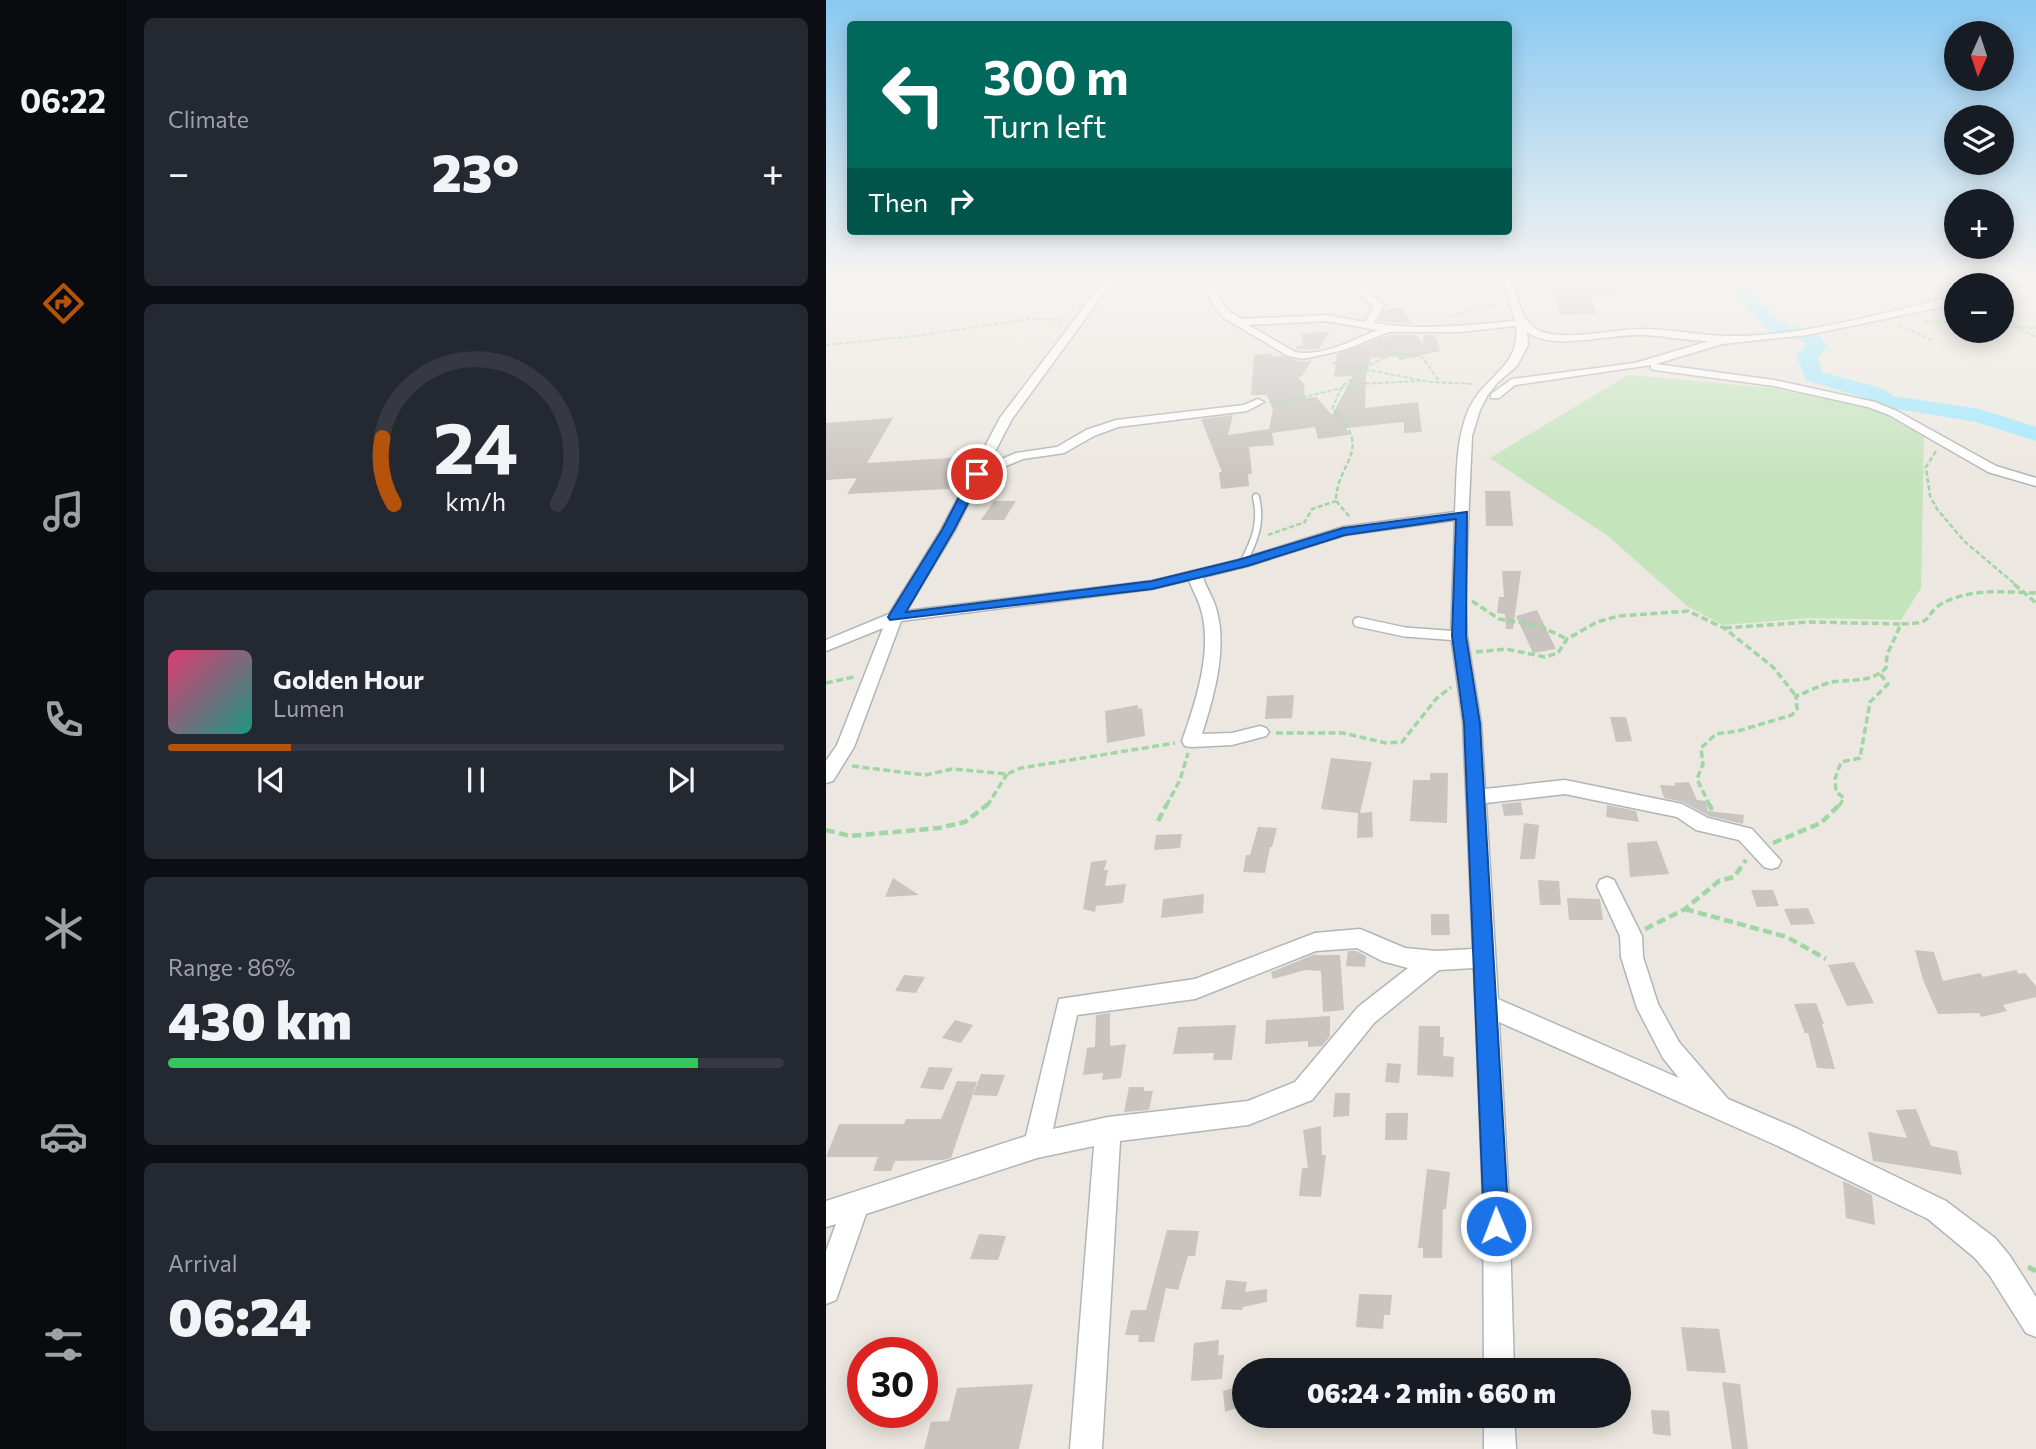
<!DOCTYPE html>
<html lang="en">
<head>
<meta charset="utf-8">
<style>
	:root { --surface:#171b24; --page:#242831; --text:#f1f3f6; --muted:#9ea1a6; --line:#363941; --accent:#b45309 }
	body { margin:0; font-family:Commissioner,sans-serif; background:var(--page); color:var(--text); height:100vh; display:flex; flex-direction:column; font-size:26px; white-space:nowrap }
	* { box-sizing:border-box; margin:0 }
	p { font-size:23px; color:var(--muted) }
	.icon { flex:none; width:38px; height:38px; fill:none; stroke:currentColor; stroke-width:2; stroke-linecap:round; stroke-linejoin:round }
	.map { position:relative; flex:1; overflow:hidden }
	.side { display:flex; flex-direction:column; gap:18px; padding:18px; background:#0d0f14; width:700px }
	.side>* { flex:none }
	.banner { position:absolute; left:21px; top:21px; width:665px; height:214px; border-radius:7px; box-shadow:0 4px 18px #0003; background:#00695c; color:#fff; overflow:hidden }
	.needle { width:46px; rotate:183deg }
	.controls { position:absolute; left:1118px; top:21px; display:grid; gap:14px }
	.controls a { display:grid; place-items:center; width:70px; height:70px; border-radius:50%; background:var(--surface); box-shadow:0 4px 18px #0003; font-size:35px }
	.speed { position:absolute; left:21px; top:1337px; display:flex; gap:14px; font-size:35px; font-weight:700; text-align:center }
	.speed>* { display:grid; place-content:center; width:91px; height:91px; border-radius:50%; background:var(--surface); box-shadow:0 4px 18px #0003; line-height:1 }
	.speed .limit { border:10px solid #d22; background:#fff; color:#111 }
	.pin { position:absolute; display:grid; place-items:center; width:60px; height:60px; color:#fff; margin:-30px; border:4px solid #fff; border-radius:50%; box-shadow:0 2px 7px #0007 }
	.me { position:absolute; width:77px; margin:-38px; rotate:359deg; stroke-linejoin:round; filter:drop-shadow(0 0 5px #0008) }
	.turn { display:flex; align-items:center; gap:24px; height:147px; padding:0 21px; font-size:32px }
	.turn .icon { width:91px; height:91px; stroke-width:2.5 }
	.turn b { display:block; font-size:49px; line-height:60px }
	.then { display:flex; align-items:center; height:66px; padding:0 21px; background:#0003; gap:14px; font-size:26px }
	.big { font-size:52px; font-weight:800; line-height:1.1 }
	.side .card { flex:1; display:flex; flex-direction:column; justify-content:center; gap:10px; min-width:0; padding:0 24px; border-radius:10px; background:var(--page) }
	.side .dial { align-items:center; gap:0 }
	.dial svg { height:182px; overflow:visible; fill:none; stroke:var(--line); stroke-width:7; stroke-linecap:round; text-anchor:middle }
	.dial text { fill:var(--text); stroke:none }
	.song { display:flex; align-items:center; gap:21px }
	.cover { width:84px; height:84px; border-radius:10px; background:linear-gradient(135deg,hsl(340 70% 55%),hsl(170 70% 35%)) }
	.played { height:7px; border-radius:4px; background:linear-gradient(90deg,var(--accent) 20%,var(--line) 20%) }
	.keys { display:flex; justify-content:space-around; direction:ltr }
	.heat { display:flex; justify-content:space-between; align-items:center; font-size:38px; direction:ltr }
	.charge { height:10px; border-radius:5px; background:linear-gradient(90deg,#34c759 86%,var(--line) 0) }
	.trip { position:absolute; left:406px; top:1358px; width:399px; height:70px; border-radius:35px; background:var(--surface); box-shadow:0 4px 18px #0003; font-weight:800; line-height:70px; text-align:center }
	main { display:flex; flex:1; min-height:0 }
	.menu { display:flex; flex-direction:column; width:126px; justify-content:space-around; align-items:center; background:#090b0e; color:var(--muted) }
	.menu .icon { width:49px; height:49px }
	.menu .on { color:var(--accent) }
	.menu b { font-size:32px; color:var(--text) }
	.map>svg:first-child { display:block }
	.green { fill:#c4e4bc }
	.lines { fill:none; stroke-linecap:round; stroke-linejoin:round }
	.river { fill:#9ee8ff; fill-rule:evenodd }
	.building { fill:#c9c4c0 }
	.service-far1-casing { stroke:#b1b5b8; stroke-width:9 }
	.service-casing { stroke:#b1b5b8; stroke-width:12 }
	.minor-casing { stroke:#b1b5b8; stroke-width:3 }
	.path-far4 { stroke:#9fd6a3; stroke-width:2; stroke-dasharray:4.5 2; stroke-linecap:butt }
	.path-far3 { stroke:#9fd6a3; stroke-width:2.5; stroke-dasharray:5 2.5; stroke-linecap:butt }
	.path-far2 { stroke:#9fd6a3; stroke-width:3.5; stroke-dasharray:7 3.5; stroke-linecap:butt }
	.path-far1 { stroke:#9fd6a3; stroke-width:4.5; stroke-dasharray:9 4.5; stroke-linecap:butt }
	.path { stroke:#9fd6a3; stroke-width:5; stroke-dasharray:11 5; stroke-linecap:butt }
	.service-far1 { stroke:#fff; stroke-width:6 }
	.service { stroke:#fff; stroke-width:9 }
	.minor { fill:#fff; fill-rule:evenodd }
	.route { fill:#1a73e8; stroke:#114b97; stroke-width:2 }
</style>
</head>
<body>
<main>
<nav class="menu">
<b>06:22</b>
<svg class="icon on" aria-label="directions" viewBox="0 0 24 24"><path d="M12 3l9 9-9 9-9-9zM9 14v-3h6M13 9l2 2-2 2"/></svg>
<svg class="icon" aria-label="music" viewBox="0 0 24 24"><path d="M9 18V5l10-2v13"/><circle cx="6" cy="18" r="3"/><circle cx="16" cy="16" r="3"/></svg>
<svg class="icon" aria-label="phone" viewBox="0 0 24 24"><path d="M5 4h4l2 5-3 2q2 4 5 5l2-3 5 2v4C11 20 4 13 5 4z"/></svg>
<svg class="icon" aria-label="climate" viewBox="0 0 24 24"><path d="M12 3v18M4 7l16 10M4 17L20 7"/></svg>
<svg class="icon" aria-label="car" viewBox="0 0 24 24"><path d="M5 17H2v-5l4-1 3-4h7l3 4 3 1v5h-3M9 17h6M6 11h13"/><circle cx="7" cy="17" r="2"/><circle cx="17" cy="17" r="2"/></svg>
<svg class="icon" aria-label="filters" viewBox="0 0 24 24"><path d="M4 7h16M4 17h16"/><circle cx="9" cy="7" r="2"/><circle cx="15" cy="17" r="2"/></svg>
</nav>
<section class="side">
<div class="card"><p>Climate</p>
<div class="heat"><a>−</a><b class="big">23°</b><a>+</a></div>
</div>
<div class="card dial"><svg viewBox="0 0 100 80">
<path d="M14 69A42 42 0 1 1 86 69"/>
<path d="M14 69A42 42 0 0 1 9 40" stroke="#b45309"/>
<text x="50" y="56" font-size="32" font-weight="700">24</text>
<text x="50" y="72" font-size="11">km/h</text>
</svg></div>
<div class="card">
<div class="song"><i class="cover"></i><div><b>Golden Hour</b><p>Lumen</p></div></div>
<div class="played"></div>
<div class="keys"><svg class="icon" aria-label="previous" viewBox="0 0 24 24"><path d="M18 5L8 12l10 7zM5 5v14"/></svg><svg class="icon" aria-label="pause" viewBox="0 0 24 24"><path d="M8 5v14M16 5v14"/></svg><svg class="icon" aria-label="next" viewBox="0 0 24 24"><path d="M6 5l10 7-10 7zM19 5v14"/></svg></div>
</div>
<div class="card"><p>Range · 86%</p><b class="big">430 km</b><div class="charge"></div></div>
<div class="card"><p>Arrival</p><b class="big">06:24</b></div>
</section>
<div class="map">
<svg width="1210" height="1449" viewBox="0 0 1210 1449">
	<rect width="100%" height="100%" fill="#ece7e0"/>
	<path class="green" d="M802,375L945,388L1046,408L1098,436L1095,588L1075,620L984,618L897,625L861,606L782,536L664,458Z"/>
	<g class="lines">
		<path class="river" d="M907,278H925L929,290L927,294L954,321L991,333L1002,347L991,357L996,372L1058,389L1067,396L1154,409L1210,427V441L1150,422L1053,406L1042,399L980,380L970,355L981,346L977,341L940,329L909,295L911,290Z"/>
	</g>
	<path class="building" d="M725,282L793,284V294L764,297L771,314L734,315Z
		M577,308L586,324L552,321L559,309Z
		M504,331L493,349L471,350L470,346H477L475,334Z
		M564,335H591L596,344L598,335H609L614,351L574,360L570,356L545,358L540,376L539,408L592,402L596,432L578,433V422L520,428L523,435L492,439L489,427L446,433L448,445L423,447L426,474H422L423,486L395,489L393,472H396L375,419L407,415L402,435L443,429L447,410L441,395H425L428,355L445,353L446,357L457,356L476,362L486,360L475,377H472L478,384L479,398L490,397L506,415L527,376L508,377L511,354Z
		M67,418L41,463L139,457L123,489L21,494L31,478L0,480V423Z
		M659,491H684L687,526H660Z
		M168,501H190L178,520H155Z
		M676,571H695L687,629H680L679,614L671,613L673,597H678Z
		M711,610L730,649L707,653L690,616Z
		M468,695L466,718L439,719L441,696Z
		M312,705V709L316,708L319,736L281,743L279,711Z
		M784,717H800L806,741L790,742Z
		M505,758L546,762L534,813L546,812L547,837L531,838L532,813L495,809Z
		M604,773H622L621,823L584,821L587,780H604Z
		M863,782L871,800L880,801L882,811L918,815L917,824L883,816L857,802L838,798L834,785L849,786L848,783Z
		M695,802L697,815L678,816L676,804Z
		M781,805L810,811L813,822L780,817Z
		M698,823L713,825L709,859H694Z
		M432,827L451,828L446,847H444L439,873L417,872L420,855H424Z
		M356,834L354,848L328,850L330,835Z
		M831,841L843,874L804,877L801,843Z
		M281,860L278,870H282L279,886L300,884L297,903L270,906L269,912L257,909L265,862Z
		M67,878L93,895L59,897Z
		M712,880L733,881L735,905H714Z
		M925,890H947L953,906L931,907Z
		M378,894L377,913L335,918L337,899Z
		M741,898L774,899L777,920H743Z
		M982,908L989,924L965,925L958,909Z
		M605,914H623L624,935H605Z
		M1089,950L1108,952L1117,981L1154,973L1157,977L1190,970L1193,974L1199,973L1210,986V997L1177,1005L1181,1011L1156,1017L1153,1013L1112,1014L1097,980Z
		M522,951H530L540,956L539,967L520,966Z
		M487,955H514L518,1010L497,1012L495,971L479,970L447,979L445,972Z
		M1028,962L1048,1003L1021,1006L1002,965Z
		M78,975L99,977L90,993L69,991Z
		M990,1003L998,1024H996L1009,1069L991,1068L982,1033H979L968,1004Z
		M284,1013V1046L300,1044L295,1078L276,1080L277,1073L257,1075L261,1048L269,1047L270,1015Z
		M504,1016V1036L496,1046L482,1047V1041L439,1044L440,1020Z
		M129,1020L147,1025L135,1043L116,1038Z
		M410,1025L406,1060H387L388,1053L347,1054L352,1027Z
		M593,1026H614V1037H618L617,1056L628,1057L627,1077L591,1075Z
		M561,1063L575,1064L573,1083L559,1082Z
		M103,1067L127,1068L117,1090L94,1088Z
		M155,1074L179,1075L171,1096L147,1095Z
		M131,1081L151,1082L125,1158L117,1160L69,1161L65,1171H47L52,1157H0L13,1124H78L80,1119H115Z
		M303,1087H318V1091H327L323,1110L298,1112Z
		M509,1093H524L523,1116L507,1117Z
		M1090,1109L1105,1146L1131,1151L1136,1175L1047,1161L1042,1132L1081,1138L1070,1110Z
		M560,1113H582L581,1140H559Z
		M495,1126L496,1155H500L495,1197L473,1196L476,1168H482L477,1130Z
		M601,1169L624,1172L620,1209H617L616,1258H597V1248H592Z
		M1017,1181L1046,1195L1049,1225L1020,1218Z
		M341,1230L373,1231L369,1256H362L352,1290L340,1288L328,1342H312L313,1335H299L305,1310H320Z
		M153,1234L180,1236L172,1260L144,1259Z
		M400,1280L421,1282L419,1292L441,1289V1302L417,1307L416,1310L395,1309Z
		M533,1294L566,1295L564,1315H558L557,1329L530,1327Z
		M855,1327L893,1329L900,1373L861,1371Z
		M393,1340L392,1355H398L396,1379L365,1381L368,1343Z
		M896,1382L914,1384L922,1449H906Z
		M207,1384L193,1449H98L105,1422L123,1421L131,1388Z
		M418,1385V1406L399,1412L397,1391Z
		M825,1410L843,1411L845,1436L827,1434Z"/>
	<g class="lines">
		<g class="service-far1-casing">
			<path id="service-far1" d="M417,563C429,540 436,523 430,497"/>
		</g>
		<g class="service-casing">
			<path id="service" d="M532,622L579,632L633,636"/>
		</g>
		<g class="minor-casing">
			<path id="minor" d="M280,278H289L186,419L162,465L190,453L231,447L260,430L290,420L418,405L432,399L438,402L421,411L292,427L268,436L238,453L197,459L156,476L129,530L80,611L326,581L412,560L517,527L629,512C631,479 629,442 642,411C658,374 694,370 690,326L632,332H563L518,350L477,359L462,356L398,318L389,308L379,287L320,278L382,282L519,278L515,281L388,287L401,310L416,319L500,315L539,322L548,306L533,294L526,278H535L540,291L558,305L548,323C594,331 642,325 689,321L677,278H686C691,296 694,319 710,329C733,343 788,329 815,329C847,329 879,337 911,336C985,335 1059,312 1130,296V302L1116,307L981,335L896,344L830,364L948,380L1049,402L1071,411L1170,466L1210,478V486L1162,472L1063,415L1042,407L948,386L829,370L825,369V365L689,385L673,398H665V394L686,379L809,363L883,341C861,341 840,336 818,335C786,333 728,352 701,332L702,345L691,366L671,383L661,396L654,410L646,436L639,592L641,636L655,723L659,789L739,780L856,804L882,818L926,829L955,861L952,867L945,869L938,867L913,840L870,830L851,817L739,794L660,803L672,999L853,1078L837,1058L811,1008L795,957L794,936L771,886L774,880L781,877L788,880L816,936L817,957L832,1004L853,1042L902,1099L970,1128L1120,1201L1169,1238L1184,1256L1210,1297V1337L1200,1333L1164,1276L1149,1258L1102,1219L952,1146L673,1022L683,1202L688,1370H658L657,1202L648,968L613,970L548,1023L486,1100L422,1125L294,1141L276,1449H244L268,1146L211,1158L40,1214L10,1300L0,1304V1251L10,1224L0,1227V1201L200,1136L233,999L369,979L489,933L534,929L579,948L610,951L647,949L637,723L625,636L629,520L519,535L422,566L377,577C380,588 387,597 390,608C402,648 388,696 376,734L406,733L434,726L440,728L443,732L440,736L406,745L365,747L359,746L356,741C370,701 388,648 374,606C371,597 366,589 363,580L326,589L75,621L28,747L7,781L0,783V761L11,745L57,628L0,651V640L63,614L115,530L174,418ZM500,321L551,330C527,340 497,357 469,352L422,325ZM531,948L556,961L582,968L532,1007L469,1082L422,1101L282,1117L227,1129L251,1015L369,999L490,951Z
				M1143,278H1152L1147,285H1139Z
				M658,1416H688L690,1449H658Z"/>
		</g>
		<path class="path-far4" d="M584,278L669,279
			M1176,314L1193,327
			M625,316L675,302
			M1098,321L1130,323
			M1073,325L1106,340
			M1176,326L1210,328
			M1193,329L1210,337
			M0,345L90,336L203,319L236,320
			M568,353L596,357L614,382
			M507,363L604,382L648,384
			M538,368L568,353L557,344
			M444,402H457L532,384L595,381
			M511,413L506,409L516,386L542,369"/>
		<path class="path-far3" d="M509,412C548,451 510,463 510,501L524,517
			M1110,451L1100,467L1104,496L1111,509L1138,541L1190,585
			M442,535L479,522L486,509L510,501"/>
		<path class="path-far2" d="M1188,584L1210,603
			M646,601L673,619L714,626L741,639
			M899,628L984,622L1075,624
			M650,652L680,649L719,657L732,653L741,639L771,622L793,616L862,611L898,628L947,667L970,696
			M0,683L28,677
			M450,733H517L560,743L576,742L610,699L625,687
			M26,766L99,775L126,769L181,774L195,768L349,743
			M161,806L181,774
			M340,806L354,780L362,753
			M884,806L871,779L877,764L875,748L890,734L912,731L966,715L971,709L970,696C982,692 995,684 1007,682C1026,679 1045,683 1060,668L1061,655L1075,624C1111,624 1096,615 1117,603C1146,588 1179,592 1210,593
			M1013,806L1018,798L1010,792L1009,779L1015,762L1034,758L1044,702L1062,684L1054,674"/>
		<path class="path-far1" d="M883,804L886,810
			M332,821L341,804
			M0,830L24,836L113,828L139,822L162,804
			M947,843L995,823L1014,804
			M859,909L961,937L1000,959
			M819,929L859,909L893,881L908,877L920,860"/>
		<path class="path" d="M1202,1267L1210,1271"/>
		<use href="#service-far1" class="service-far1"/>
		<use href="#service" class="service"/>
		<use href="#minor" class="minor"/>
	</g>
	<linearGradient id="sky" x2="0" y2="1"><stop stop-color="#8ac9f1"/><stop offset="0.58" stop-color="#f6f4f1"/><stop offset="1" stop-color="#f6f4f1" stop-opacity="0"/></linearGradient>
	<rect width="1210" height="481" fill="url(#sky)"/>
	<path class="route" d="M151,471L157,474L128,530L80,612L326,581L412,560L517,528L641,512L640,636L654,723L683,1226L679,1235L670,1238L662,1235L658,1226L638,723L626,636L630,519L519,535L421,566L326,589L64,620L62,617L116,530L145,474Z"/>
</svg>
<div class="controls">
<a><svg class="needle" viewBox="-14 -14 28 28"><path d="M0-13l5 13h-10z" fill="#e53935"/><path d="M0 13l5-13h-10z" fill="#9ea1a6"/></svg></a>
<a><svg class="icon" aria-label="layers" viewBox="0 0 24 24"><path d="M12 4l9 5-9 5-9-5zM3 14l9 5 9-5"/></svg></a>
<a>+</a>
<a>−</a>
</div>
<div class="speed"><div class="limit">30</div></div>
<div class="pin" style="left:151px;top:474px;background:#d93025"><svg class="icon" aria-label="arrive" viewBox="0 0 24 24"><path d="M6 21V4h12l-3 4 3 4H6"/></svg></div>
<svg class="me" style="left:670px;top:1226px" viewBox="-20 -20 40 40"><circle r="17" fill="#1a73e8" stroke="#fff" stroke-width="3"/><path d="M0-11L8 9 0 5-8 9z" fill="#fff"/></svg>
<div class="trip">06:24 · 2 min · 660 m</div>
<div class="banner">
<div class="turn"><svg class="icon" aria-label="left" viewBox="0 0 24 24"><path d="M17 20v-9H6M10 6l-5 5 5 5"/></svg><div><b>300 m</b>Turn left</div></div>
<div class="then">Then<svg class="icon" aria-label="right" viewBox="0 0 24 24"><path d="M7 20v-9h11M14 6l5 5-5 5"/></svg></div>
</div>
</div>
</main>
</body>
</html>
